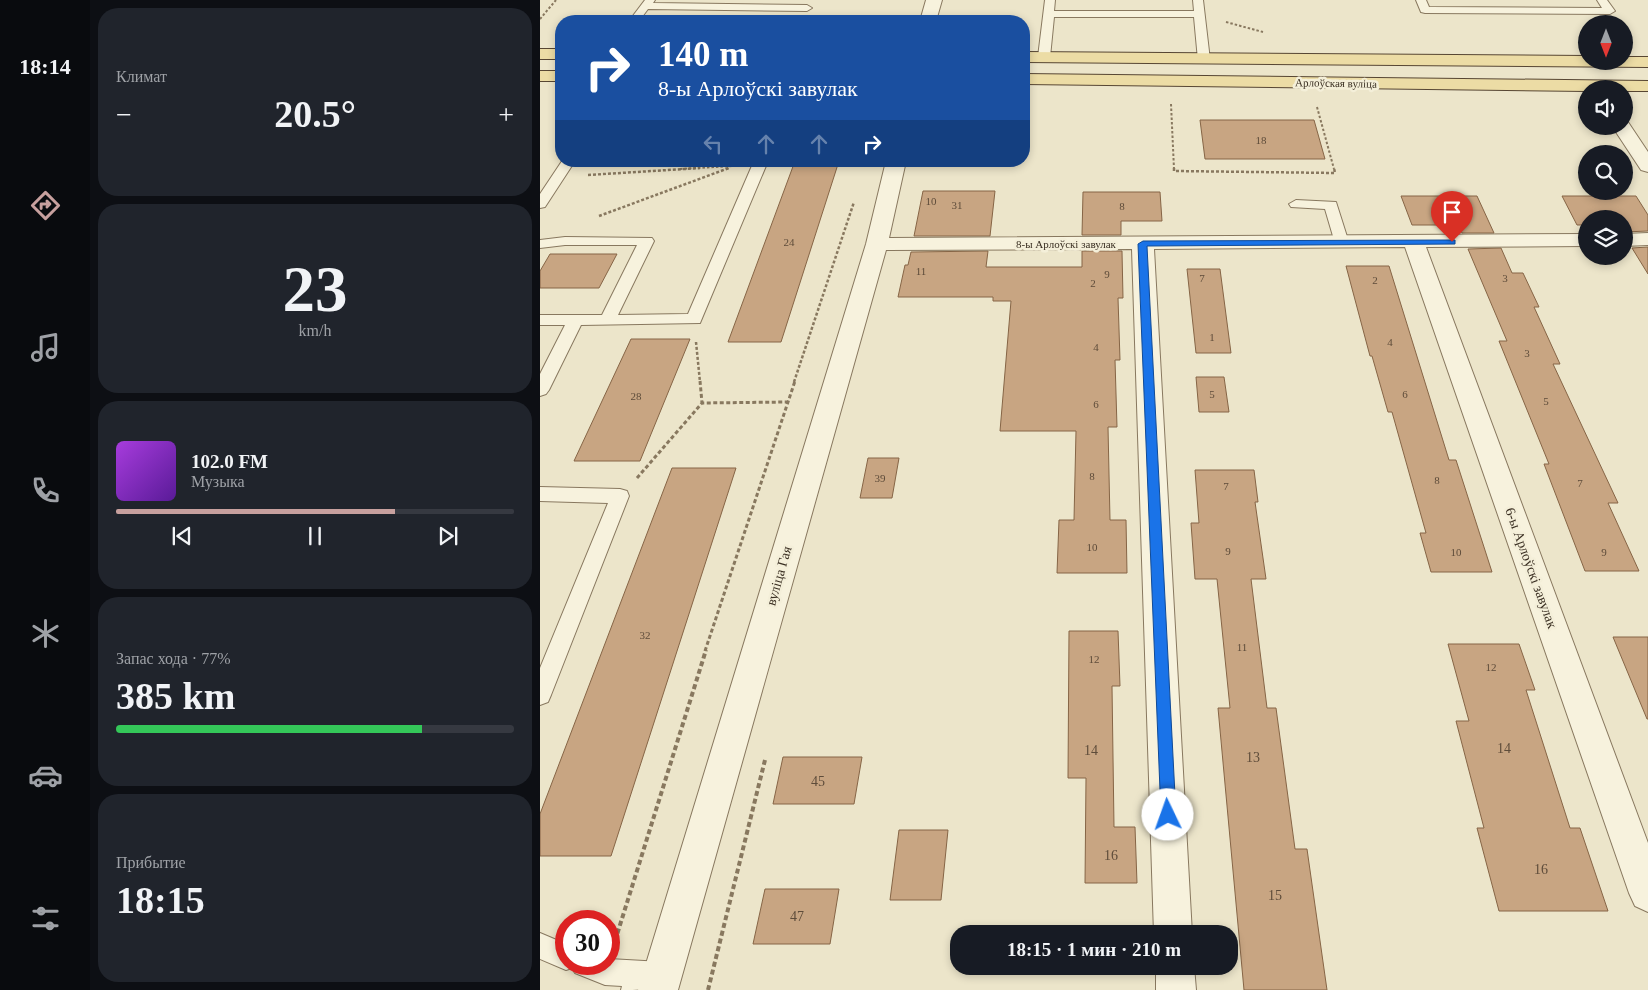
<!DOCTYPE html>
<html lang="ru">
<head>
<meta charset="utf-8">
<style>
	:root { --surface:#171b24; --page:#20242c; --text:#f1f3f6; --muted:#9ea1a6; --line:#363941; --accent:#c7a09e }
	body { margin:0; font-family:Georgia,serif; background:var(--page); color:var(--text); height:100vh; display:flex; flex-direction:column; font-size:19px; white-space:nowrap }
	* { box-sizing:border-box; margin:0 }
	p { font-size:16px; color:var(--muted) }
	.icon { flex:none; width:28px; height:28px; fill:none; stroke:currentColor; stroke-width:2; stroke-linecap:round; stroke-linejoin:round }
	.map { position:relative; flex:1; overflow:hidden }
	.details { display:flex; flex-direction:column; gap:8px; padding:8px; background:#0d0f14; width:450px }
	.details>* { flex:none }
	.guide { position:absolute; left:15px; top:15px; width:475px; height:152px; border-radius:20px; box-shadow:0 2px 8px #0003; background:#1a4fa0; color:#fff; overflow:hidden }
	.needle { width:32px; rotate:180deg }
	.fabs { position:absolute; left:1038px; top:15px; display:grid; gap:10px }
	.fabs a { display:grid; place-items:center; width:55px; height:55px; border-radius:50%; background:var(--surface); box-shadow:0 2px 8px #0003; font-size:25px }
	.speed { position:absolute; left:15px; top:910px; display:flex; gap:10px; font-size:25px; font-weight:700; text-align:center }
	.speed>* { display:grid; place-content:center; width:65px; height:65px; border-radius:50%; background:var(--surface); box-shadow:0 2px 8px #0003; line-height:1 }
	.speed .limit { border:8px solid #d22; background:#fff; color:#111 }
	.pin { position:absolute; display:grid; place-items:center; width:42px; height:42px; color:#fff; margin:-51px -21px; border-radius:50% 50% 50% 0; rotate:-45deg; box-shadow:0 0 5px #0007 }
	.pin .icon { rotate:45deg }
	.me { position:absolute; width:55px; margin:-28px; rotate:357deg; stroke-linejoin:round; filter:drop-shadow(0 0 4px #0008) }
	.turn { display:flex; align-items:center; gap:18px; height:105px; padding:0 20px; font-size:22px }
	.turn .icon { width:65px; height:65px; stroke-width:2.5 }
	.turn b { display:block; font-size:35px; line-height:42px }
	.lanes { display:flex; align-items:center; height:48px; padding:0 20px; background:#0003; justify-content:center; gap:25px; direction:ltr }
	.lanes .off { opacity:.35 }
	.big { font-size:38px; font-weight:600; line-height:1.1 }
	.details .widget { flex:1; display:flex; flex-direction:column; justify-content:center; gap:8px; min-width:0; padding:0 18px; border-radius:20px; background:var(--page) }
	.details .dial { align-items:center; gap:0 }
	.dial b { font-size:65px; line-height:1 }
	.song { display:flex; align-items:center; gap:15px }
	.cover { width:60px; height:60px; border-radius:8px; background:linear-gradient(135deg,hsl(280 70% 55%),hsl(270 70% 35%)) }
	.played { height:5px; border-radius:2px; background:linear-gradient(90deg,var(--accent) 70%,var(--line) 70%) }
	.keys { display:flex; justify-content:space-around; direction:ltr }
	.heat { display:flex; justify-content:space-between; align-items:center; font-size:28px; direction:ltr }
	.charge { height:8px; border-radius:4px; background:linear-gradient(90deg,#34c759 77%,var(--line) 0) }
	.trip { position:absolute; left:410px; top:925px; width:288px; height:50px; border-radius:20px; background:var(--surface); box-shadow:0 2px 8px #0003; font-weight:600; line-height:50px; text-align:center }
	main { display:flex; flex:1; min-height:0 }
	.menu { display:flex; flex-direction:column; width:90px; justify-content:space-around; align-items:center; background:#090b0e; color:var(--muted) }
	.menu .icon { width:35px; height:35px }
	.menu .selected { color:var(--accent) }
	.menu b { font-size:22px; color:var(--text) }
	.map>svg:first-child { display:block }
	.building { fill:#c8a582; stroke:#866546 }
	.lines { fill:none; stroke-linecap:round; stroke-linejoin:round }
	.lane-casing { stroke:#88785f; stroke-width:2 }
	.street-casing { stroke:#88785f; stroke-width:2 }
	.primary-casing { stroke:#574633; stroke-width:2 }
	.path-far3 { stroke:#88785f; stroke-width:2; stroke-dasharray:2.5 2; stroke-linecap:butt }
	.path-far2 { stroke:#88785f; stroke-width:2.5; stroke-dasharray:3 2; stroke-linecap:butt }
	.path-far1 { stroke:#88785f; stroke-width:3; stroke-dasharray:4 2.5; stroke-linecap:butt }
	.path { stroke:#88785f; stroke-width:4; stroke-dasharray:5 3; stroke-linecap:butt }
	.lane { fill:#f7f2dd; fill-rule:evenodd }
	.street { fill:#f7f2dd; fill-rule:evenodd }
	.primary { fill:#ecdca5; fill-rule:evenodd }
	.route { fill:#1a73e8; stroke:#114b97 }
	.labels { text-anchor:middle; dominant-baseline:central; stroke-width:5; stroke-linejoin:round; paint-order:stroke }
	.far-street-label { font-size:11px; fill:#3a2f22; stroke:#f4efd9 }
	.number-label { font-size:11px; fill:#5e4c3a }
	.street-label { font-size:14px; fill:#3a2f22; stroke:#f4efd9 }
	.near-number-label { font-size:14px; fill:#5e4c3a }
</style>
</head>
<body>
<main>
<nav class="menu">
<b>18:14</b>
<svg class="icon selected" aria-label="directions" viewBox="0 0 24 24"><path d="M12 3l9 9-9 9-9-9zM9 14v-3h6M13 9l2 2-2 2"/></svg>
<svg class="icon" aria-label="music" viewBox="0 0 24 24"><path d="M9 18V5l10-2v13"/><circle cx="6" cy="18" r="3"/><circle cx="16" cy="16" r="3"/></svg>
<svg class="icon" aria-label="phone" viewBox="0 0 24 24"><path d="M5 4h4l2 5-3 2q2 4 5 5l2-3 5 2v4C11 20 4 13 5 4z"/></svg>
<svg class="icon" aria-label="climate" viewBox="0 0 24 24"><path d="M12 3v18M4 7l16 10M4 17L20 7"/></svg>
<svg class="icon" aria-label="car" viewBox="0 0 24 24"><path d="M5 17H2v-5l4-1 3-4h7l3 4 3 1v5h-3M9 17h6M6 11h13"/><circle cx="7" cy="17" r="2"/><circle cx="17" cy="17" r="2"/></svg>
<svg class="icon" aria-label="filters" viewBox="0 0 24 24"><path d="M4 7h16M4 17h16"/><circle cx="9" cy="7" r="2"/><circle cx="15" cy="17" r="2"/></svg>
</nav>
<section class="details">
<div class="widget"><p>Климат</p>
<div class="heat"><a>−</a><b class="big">20.5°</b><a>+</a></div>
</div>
<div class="widget dial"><b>23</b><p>km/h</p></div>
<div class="widget">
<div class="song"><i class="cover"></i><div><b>102.0 FM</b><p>Музыка</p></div></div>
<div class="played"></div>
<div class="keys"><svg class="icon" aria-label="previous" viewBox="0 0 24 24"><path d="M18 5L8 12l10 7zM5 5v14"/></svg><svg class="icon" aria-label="pause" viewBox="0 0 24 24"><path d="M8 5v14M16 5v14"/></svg><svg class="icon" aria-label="next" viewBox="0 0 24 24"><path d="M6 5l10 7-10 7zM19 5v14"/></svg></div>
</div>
<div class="widget"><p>Запас хода · 77%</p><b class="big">385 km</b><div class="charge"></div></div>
<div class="widget"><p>Прибытие</p><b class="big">18:15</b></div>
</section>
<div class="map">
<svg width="1108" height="990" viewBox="0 0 1108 990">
	<rect width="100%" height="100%" fill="#ece5ca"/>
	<path class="building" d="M660,120H774L785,159H665Z
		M255,161H299L241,342H188Z
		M383,191H455L450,236H374Z
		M543,192H620L622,221H581V235H542Z
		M861,196H937L954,233H922L918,225H872Z
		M1022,196H1096L1108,215V231L1084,232V219H1046V225H1037Z
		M1108,247V274L1092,248Z
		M961,248L972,273H983L999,307H994L1020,364H1013L1078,503H1068L1099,571H1045L1004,464H1009L959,341H967L928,249Z
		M448,251L446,267H542V251H582L583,298H578L580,360H575L577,427H568L570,520H586L587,573H517L519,520H534L536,431H460L471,301H453V297H358L365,265H368L371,252Z
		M10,254H77L59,288H0V271Z
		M806,266H849L909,460H916L952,572H891L880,533H886L852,412H848L832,356H830Z
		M647,269H680L691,353H656Z
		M91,339H150L100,461H34Z
		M656,377H684L689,412H659Z
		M328,458H359L352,498H320Z
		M132,468H196L71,856H0V814Z
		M655,470H714L718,502H715L726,579H711L727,708H736L755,849H767L787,990H704L678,708H690L677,579H655L651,523H659Z
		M529,631H578L580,686H572L574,827H595L597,883H545L546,778H528Z
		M1073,637H1108V719H1107Z
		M908,644H979L995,690H986L1030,828H1040L1068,911H959L937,828H944L916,721H929Z
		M243,757H322L314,804H233Z
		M359,830H408L401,900H350Z
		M225,889H299L290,944H213Z"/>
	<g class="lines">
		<g class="lane-casing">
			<path id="lane" d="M105,0H115L113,3L267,5L272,8L267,11L108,9L99,21H89Z
				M505,0H515L514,11H654L653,0H663L670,60L664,63L658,60L654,17H514L510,57L504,60L500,59L498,57Z
				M876,0H886L889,7L1062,8L1057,0H1067L1075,11L1070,14L885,13L881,12Z
				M22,161H35L5,207L0,208V194Z
				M214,161H228L160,323L41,325L9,390L6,394L0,396V374L25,325H0V315H62L97,245H25L0,248V240L25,237L112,238L114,241L78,315L148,314Z
				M756,200L796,202L809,243L807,246L802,247L795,243L785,209L751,207L749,204Z
				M0,487L80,489L87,491L89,496L11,695L8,702L0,705V668L68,503L0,501Z
				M0,933L26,944V964H69V959L122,962L131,966L135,975C126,990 101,990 81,990L82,986L65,985L35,973L32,968L26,970L0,959Z"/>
		</g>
		<g class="street-casing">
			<path id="street" d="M386,0H402L396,21H380Z
				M1084,121L1088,122L1108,152V172L1101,170L1072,126H1084Z
				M346,161H366L349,238L1046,234V246L886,247L1108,843V912L1095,906L1089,893L865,247L614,249L652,934H614L592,249L346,250L138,990H98L326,244Z
				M1108,233V245L1084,246V234Z
				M616,966H654L656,990H616Z"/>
		</g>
		<g class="primary-casing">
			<path id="primary" d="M0,49H21V59H0Z
				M484,52L1046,56V61H1084V57H1108V67L484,62Z
				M0,71H21V81H0Z
				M484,74L1108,81V91H1084V89H1046V91L484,84Z"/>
		</g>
		<path class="path-far3" d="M0,19L16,0
			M686,22L723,32
			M631,104L634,169
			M777,107L794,169
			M140,169L192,166
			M186,169L189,168"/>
		<path class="path-far2" d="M634,168V171L795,173L794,168
			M48,175L160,168
			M59,216L189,168
			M156,342L160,382
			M254,382L314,202"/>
		<path class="path-far1" d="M160,381L162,403
			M97,478L162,403L248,402
			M165,651L255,381"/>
		<path class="path" d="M75,941L166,650
			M168,990L225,760"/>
		<use href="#lane" class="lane"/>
		<use href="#street" class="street"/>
		<use href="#primary" class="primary"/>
	</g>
	<path class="route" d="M912,240H915V244L607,246L636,815L633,820L628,823L623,820L621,815L598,244L603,241Z"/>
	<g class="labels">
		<g class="far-street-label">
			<text transform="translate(796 83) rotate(1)">Арлоўская вуліца</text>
			<text x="526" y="244">8-ы Арлоўскі завулак</text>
		</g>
		<g class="number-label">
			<text x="721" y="140">18</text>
			<text x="391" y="201">10</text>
			<text x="417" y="205">31</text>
			<text x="582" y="206">8</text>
			<text x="249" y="242">24</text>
			<text x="381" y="271">11</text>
			<text x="567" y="274">9</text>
			<text x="662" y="278">7</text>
			<text x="965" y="278">3</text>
			<text x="835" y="280">2</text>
			<text x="553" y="283">2</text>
			<text x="672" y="337">1</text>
			<text x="850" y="342">4</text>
			<text x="556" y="347">4</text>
			<text x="987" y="353">3</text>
			<text x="672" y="394">5</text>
			<text x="865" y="394">6</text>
			<text x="96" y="396">28</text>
			<text x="1006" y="401">5</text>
			<text x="556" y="404">6</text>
			<text x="552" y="476">8</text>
			<text x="340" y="478">39</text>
			<text x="897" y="480">8</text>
			<text x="1040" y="483">7</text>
			<text x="686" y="486">7</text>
			<text x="552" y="547">10</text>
			<text x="688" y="551">9</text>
			<text x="916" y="552">10</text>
			<text x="1064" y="552">9</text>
			<text x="105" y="635">32</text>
			<text x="702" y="647">11</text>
			<text x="554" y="659">12</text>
			<text x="951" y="667">12</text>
		</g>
		<g class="street-label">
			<text transform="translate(991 568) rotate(70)">6-ы Арлоўскі завулак</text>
			<text transform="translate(239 576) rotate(-74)">вуліца Гая</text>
		</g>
		<g class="near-number-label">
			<text x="964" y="748">14</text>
			<text x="551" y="750">14</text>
			<text x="713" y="757">13</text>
			<text x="278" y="781">45</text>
			<text x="571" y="855">16</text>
			<text x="1001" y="869">16</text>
			<text x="735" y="895">15</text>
			<text x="257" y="916">47</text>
		</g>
	</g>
</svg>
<div class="fabs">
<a><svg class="needle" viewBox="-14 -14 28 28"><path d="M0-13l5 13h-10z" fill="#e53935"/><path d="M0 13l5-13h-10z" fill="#9ea1a6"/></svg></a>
<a><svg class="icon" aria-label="sound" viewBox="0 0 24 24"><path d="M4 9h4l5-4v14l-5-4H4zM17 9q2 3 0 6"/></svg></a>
<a><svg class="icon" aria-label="search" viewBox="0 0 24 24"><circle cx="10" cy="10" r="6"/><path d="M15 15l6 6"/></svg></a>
<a><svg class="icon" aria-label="layers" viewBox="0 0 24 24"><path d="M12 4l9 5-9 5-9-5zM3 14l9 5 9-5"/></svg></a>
</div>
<div class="speed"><div class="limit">30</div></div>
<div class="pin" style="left:912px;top:242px;background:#d93025"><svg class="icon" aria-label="arrive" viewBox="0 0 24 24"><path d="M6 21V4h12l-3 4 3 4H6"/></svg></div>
<svg class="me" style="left:628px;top:815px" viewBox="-20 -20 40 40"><circle r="19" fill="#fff"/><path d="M0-13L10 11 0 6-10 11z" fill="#1a73e8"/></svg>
<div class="trip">18:15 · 1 мин · 210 m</div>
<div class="guide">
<div class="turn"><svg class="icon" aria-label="right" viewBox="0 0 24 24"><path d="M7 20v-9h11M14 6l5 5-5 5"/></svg><div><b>140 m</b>8-ы Арлоўскі завулак</div></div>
<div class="lanes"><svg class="icon off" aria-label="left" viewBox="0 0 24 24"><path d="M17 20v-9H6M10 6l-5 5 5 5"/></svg><svg class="icon off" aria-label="ahead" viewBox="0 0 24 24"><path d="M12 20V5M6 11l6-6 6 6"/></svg><svg class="icon off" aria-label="ahead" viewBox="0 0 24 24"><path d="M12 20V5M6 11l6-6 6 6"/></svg><svg class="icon" aria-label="right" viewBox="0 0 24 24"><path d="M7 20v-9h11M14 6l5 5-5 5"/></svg></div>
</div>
</div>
</main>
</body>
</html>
